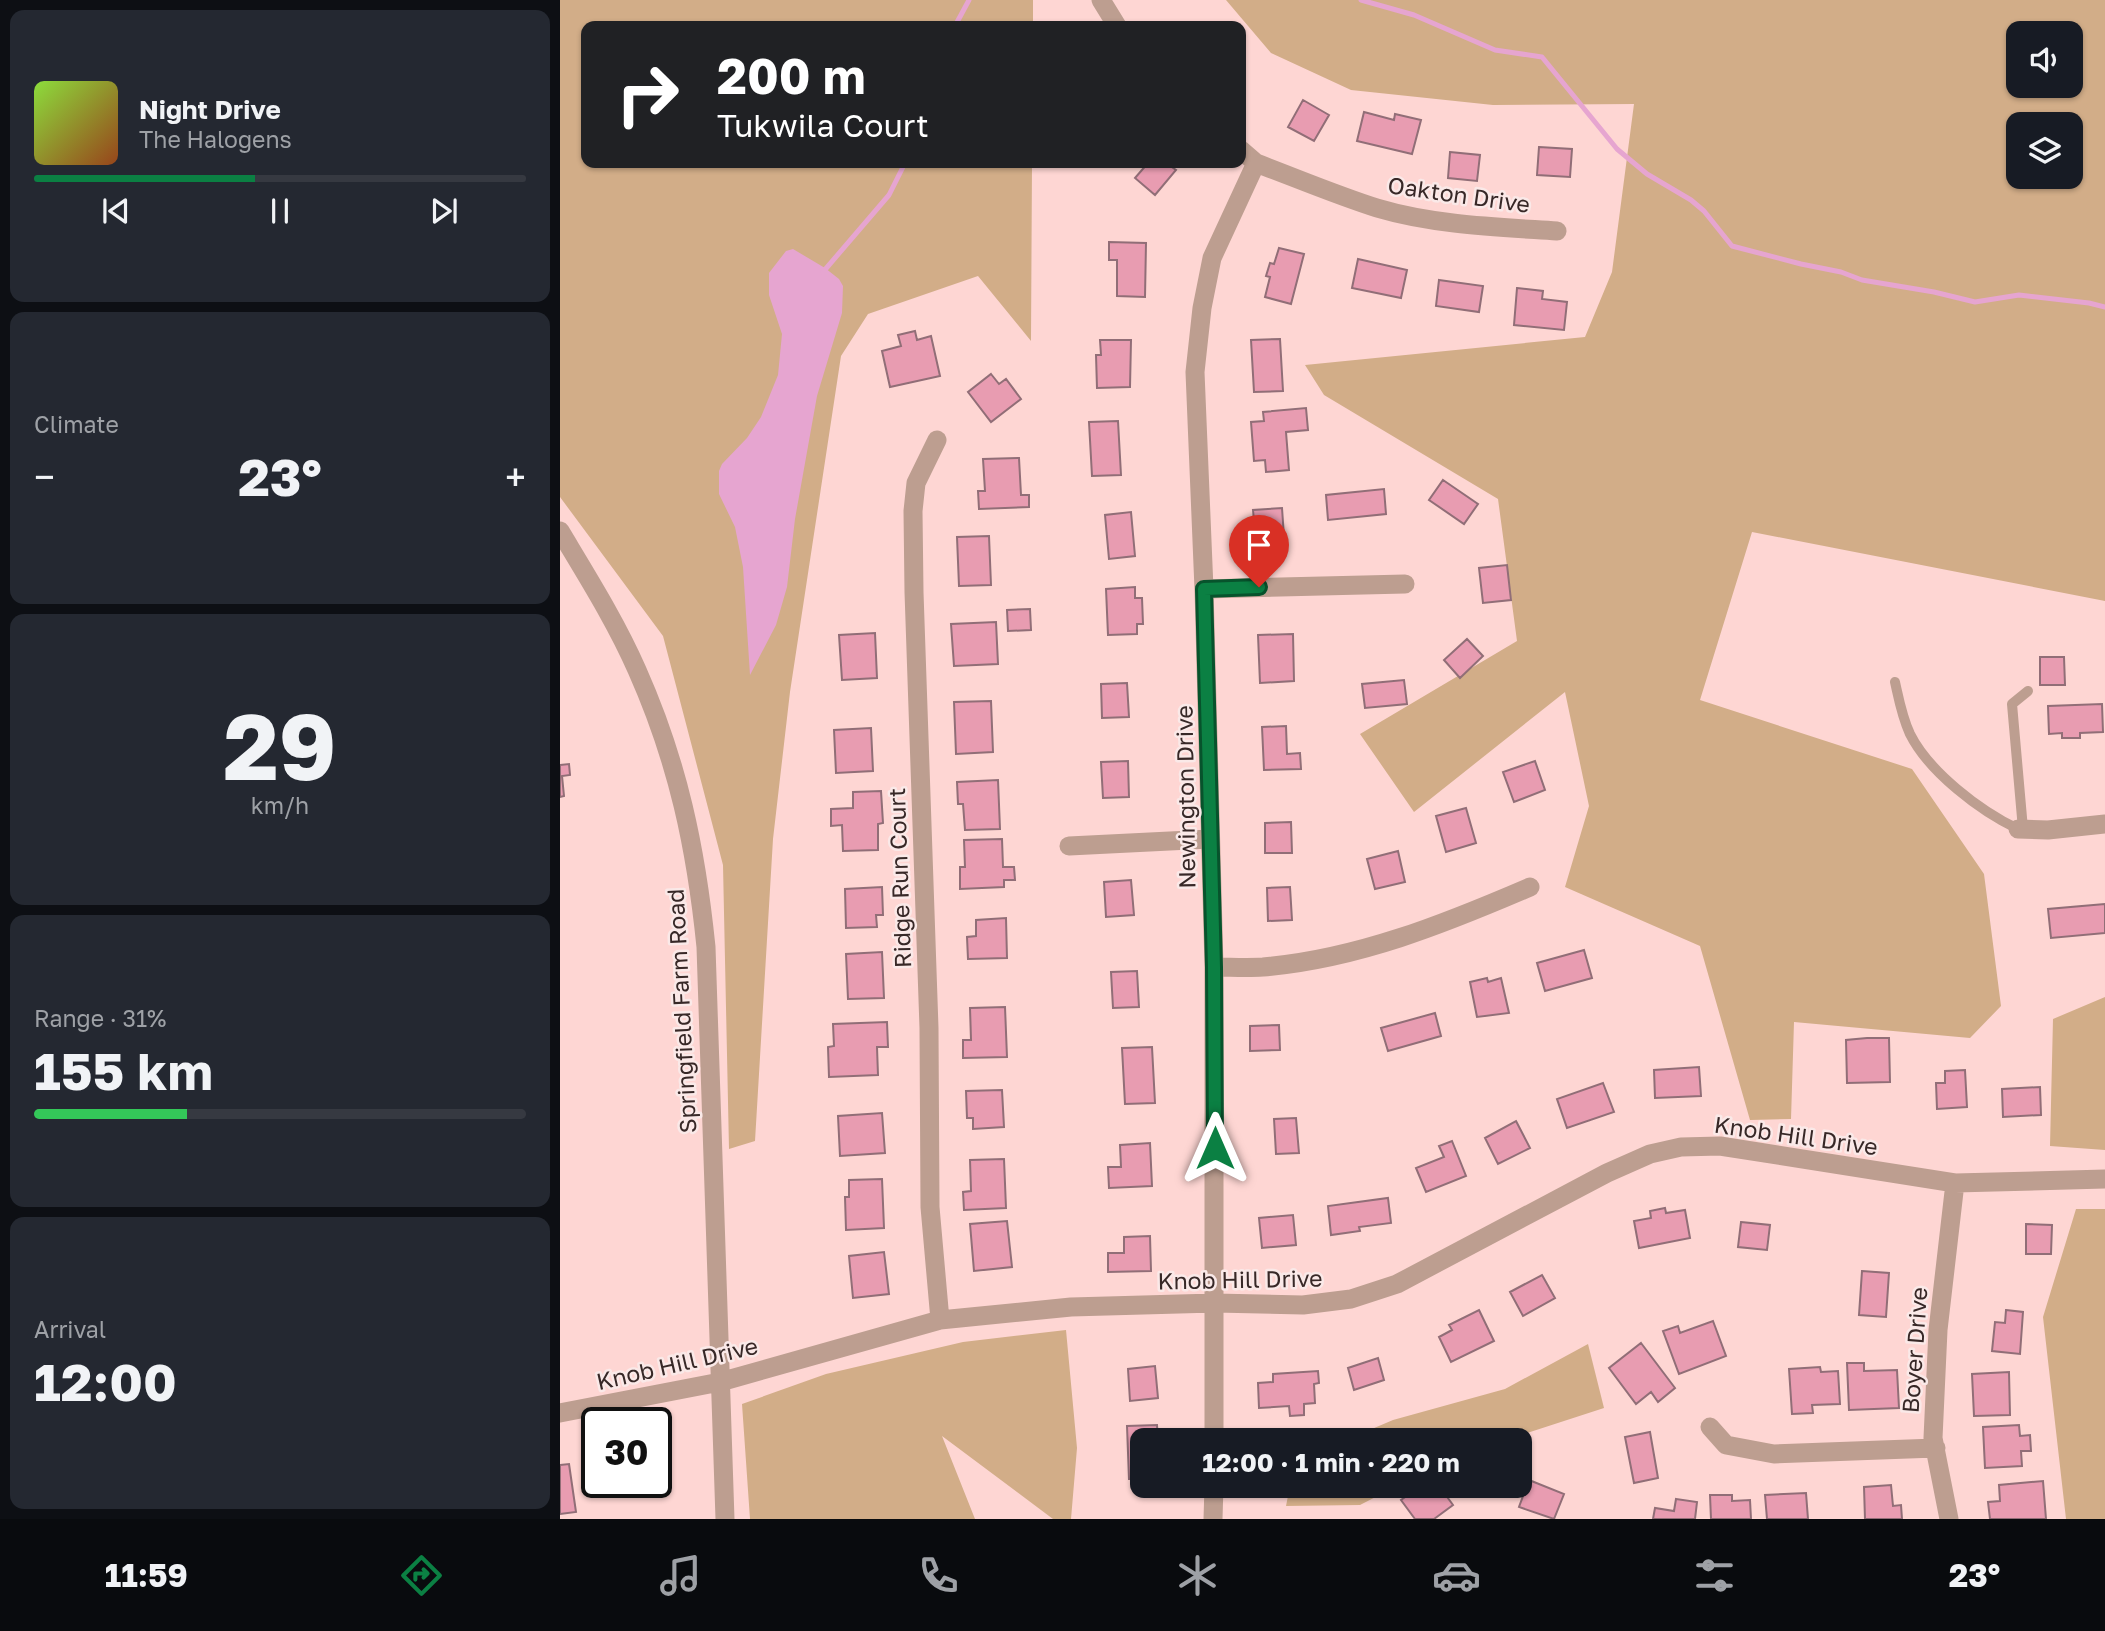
<!DOCTYPE html>
<html lang="en">
<head>
<meta charset="utf-8">
<style>
	:root { --surface:#171b24; --page:#242831; --text:#f1f3f6; --muted:#9ea1a6; --line:#363941; --accent:#0b8043 }
	body { margin:0; font-family:"Golos Text",sans-serif; background:var(--page); color:var(--text); height:100vh; display:flex; flex-direction:column; font-size:26px; white-space:nowrap }
	* { box-sizing:border-box; margin:0 }
	p { font-size:23px; color:var(--muted) }
	.icon { flex:none; width:38px; height:38px; fill:none; stroke:currentColor; stroke-width:2; stroke-linecap:round; stroke-linejoin:round }
	.map { position:relative; flex:1; overflow:hidden }
	.drawer { display:flex; flex-direction:column; gap:10px; padding:10px; background:#0d0f14; width:560px }
	.drawer>* { flex:none }
	.banner { position:absolute; left:21px; top:21px; width:665px; height:147px; border-radius:14px; box-shadow:0 2px 5px #0004; background:#202124; color:#fff; overflow:hidden }
	.fabs { position:absolute; left:1446px; top:21px; display:grid; gap:14px }
	.fabs a { display:grid; place-items:center; width:77px; height:77px; border-radius:14px; background:var(--surface); box-shadow:0 2px 5px #0004; font-size:35px }
	.speed { position:absolute; left:21px; top:1407px; display:flex; gap:14px; font-size:35px; font-weight:700; text-align:center }
	.speed>* { display:grid; place-content:center; width:91px; height:91px; border-radius:50%; background:var(--surface); box-shadow:0 2px 5px #0004; line-height:1 }
	.speed .limit { border:4px solid #111; border-radius:10px; background:#fff; color:#111 }
	.pin { position:absolute; display:grid; place-items:center; width:60px; height:60px; color:#fff; margin:-72px -30px; border-radius:50% 50% 50% 0; rotate:-45deg; box-shadow:0 0 7px #0007 }
	.pin .icon { rotate:45deg }
	.me { position:absolute; width:77px; margin:-38px; rotate:0deg; stroke-linejoin:round; filter:drop-shadow(0 0 5px #0008) }
	.turn { display:flex; align-items:center; gap:24px; height:147px; padding:0 21px; font-size:32px }
	.turn .icon { width:91px; height:91px; stroke-width:2.5 }
	.turn b { display:block; font-size:49px; line-height:60px }
	.big { font-size:52px; font-weight:700; line-height:1.1 }
	.drawer .card { flex:1; display:flex; flex-direction:column; justify-content:center; gap:10px; min-width:0; padding:0 24px; border-radius:14px; background:var(--page) }
	.drawer .dial { align-items:center; gap:0 }
	.dial b { font-size:91px; line-height:1 }
	.song { display:flex; align-items:center; gap:21px }
	.cover { width:84px; height:84px; border-radius:10px; background:linear-gradient(135deg,hsl(90 70% 55%),hsl(20 70% 35%)) }
	.played { height:7px; border-radius:4px; background:linear-gradient(90deg,var(--accent) 45%,var(--line) 45%) }
	.keys { display:flex; justify-content:space-around; direction:ltr }
	.heat { display:flex; justify-content:space-between; align-items:center; font-size:38px; direction:ltr }
	.charge { height:10px; border-radius:5px; background:linear-gradient(90deg,#34c759 31%,var(--line) 0) }
	.trip { position:absolute; left:570px; top:1428px; width:402px; height:70px; border-radius:14px; background:var(--surface); box-shadow:0 2px 5px #0004; font-weight:700; line-height:70px; text-align:center }
	.tabs { display:flex; height:112px; justify-content:space-around; align-items:center; background:#090b0e; color:var(--muted) }
	.tabs .icon { width:49px; height:49px }
	.tabs .active { color:var(--accent) }
	.tabs b { font-size:32px; color:var(--text) }
	main { display:flex; flex:1; min-height:0 }
	.map>svg:first-child { display:block }
	.green { fill:#d2ad88; fill-rule:evenodd }
	.water { fill:#e6a5d0 }
	.lines { fill:none; stroke-linecap:round; stroke-linejoin:round }
	.stream { stroke:#e6a5d0; stroke-width:5 }
	.building { fill:#e89cb1; stroke:#916e77; stroke-width:2 }
	.lane { stroke:#bd9e90; stroke-width:10 }
	.street { stroke:#bd9e90; stroke-width:19 }
	.route-casing { stroke:#07532c; stroke-width:18 }
	.route { stroke:#0b8043; stroke-width:12 }
	.labels { text-anchor:middle; dominant-baseline:central; stroke-width:5; stroke-linejoin:round; paint-order:stroke }
	.street-label { font-size:23px; fill:#372827; stroke:#fae9e8 }
</style>
</head>
<body>
<main>
<section class="drawer">
<div class="card">
<div class="song"><i class="cover"></i><div><b>Night Drive</b><p>The Halogens</p></div></div>
<div class="played"></div>
<div class="keys"><svg class="icon" aria-label="previous" viewBox="0 0 24 24"><path d="M18 5L8 12l10 7zM5 5v14"/></svg><svg class="icon" aria-label="pause" viewBox="0 0 24 24"><path d="M8 5v14M16 5v14"/></svg><svg class="icon" aria-label="next" viewBox="0 0 24 24"><path d="M6 5l10 7-10 7zM19 5v14"/></svg></div>
</div>
<div class="card"><p>Climate</p>
<div class="heat"><a>−</a><b class="big">23°</b><a>+</a></div>
</div>
<div class="card dial"><b>29</b><p>km/h</p></div>
<div class="card"><p>Range · 31%</p><b class="big">155 km</b><div class="charge"></div></div>
<div class="card"><p>Arrival</p><b class="big">12:00</b></div>
</section>
<div class="map">
<svg width="1545" height="1519" viewBox="0 0 1545 1519">
	<rect width="100%" height="100%" fill="#fed6d3"/>
	<path class="green" d="M0,0H473V26H26V163H472L471,341L418,276L308,314L281,356L230,692L213,839L195,1141L169,1149L163,865L103,636L0,497Z
		M666,0H1545V601L1192,532L1140,700L1352,769L1424,874L1441,1006L1410,1038L1234,1022L1231,1119L1190,1120L1140,946L1005,887L1029,806L1005,692L854,812L800,734L957,641L938,499L764,395L745,365L1025,337L1052,272L1074,104L933,105L791,90L711,53ZM1458,33H1510V86H1458ZM1458,124H1510V177H1458Z
		M1545,997V1150L1490,1146L1493,1019Z
		M1516,1209H1545V1519H1506L1483,1317Z
		M506,1330L517,1448L511,1519H493L382,1436L415,1519H190L182,1404L266,1374L403,1342Z
		M1028,1344L1044,1408L946,1440H786L833,1420L945,1389Z
		M730,1486H837L800,1505L726,1506Z"/>
	<path class="water" d="M233,249L265,268L279,279L283,286L282,313L257,396L235,519L227,587L216,625L190,675L183,567L175,527L159,494V471L162,464L187,438L201,417L218,375L222,334L209,295V273L226,251Z"/>
	<g class="lines">
		<path class="stream" d="M801,0L854,15L935,50L982,57L1057,149L1087,174L1131,200L1144,211L1172,246L1241,264L1281,272L1302,280L1374,292L1415,302L1459,295L1529,303L1545,307
			M395,26L409,0
			M263,272L329,195L345,163"/>
	</g>
	<path class="building" d="M743,100L769,115L754,141L728,127Z
		M804,112L834,120L835,114L861,120L852,154L797,141Z
		M979,147L1012,149L1010,177L977,175Z
		M890,152L920,155L917,181L888,178Z
		M588,163H606L616,170L595,195L575,178Z
		M549,242L586,243L585,297L557,296V260H549Z
		M719,248L744,254L731,304L705,297L710,277L706,276L710,263L714,264Z
		M798,259L847,270L841,298L792,288Z
		M879,280L923,286L919,312L876,306Z
		M957,288L983,291L982,299L1007,302L1004,330L954,325Z
		M355,331L357,340L371,336L380,376L330,387L322,351L341,346L338,335Z
		M720,339L723,391L694,392L691,340Z
		M540,340H571L570,387L537,388L536,355H541Z
		M431,374L439,384L446,379L461,399L431,422L408,392Z
		M746,408L748,430L726,432L729,470L706,472L705,460L694,461L691,422L704,421L703,412Z
		M558,421L561,475L532,476L529,422Z
		M459,458L461,495H469V507L419,509L418,491H425L423,459Z
		M883,480L918,504L904,524L869,500Z
		M824,489L826,514L768,520L766,495Z
		M722,508L725,551L697,553L693,510Z
		M571,512L575,556L549,559L545,515Z
		M429,536L431,585L399,586L397,537Z
		M947,565L951,600L923,603L919,568Z
		M575,587V598H582L583,624H577V634L548,635L546,589Z
		M470,609L471,630L448,631L447,610Z
		M436,622L438,664L394,666L391,624Z
		M315,633L317,678L282,680L279,635Z
		M733,634L734,681L700,683L698,635Z
		M907,639L923,656L900,678L884,660Z
		M1480,657H1504L1505,685H1480Z
		M844,680L847,704L805,708L802,684Z
		M567,683L569,717L542,718L541,684Z
		M431,701L433,752L396,754L394,702Z
		M1542,704L1543,732L1520,733V738H1502V733L1489,734L1488,706Z
		M726,726L727,754L740,753L741,769L704,770L702,727Z
		M311,728L313,771L276,773L274,730Z
		M568,761L569,797L543,798L541,762Z
		M975,761L985,790L954,802L943,772Z
		M9,764L10,775L2,776L4,796L0,797V765Z
		M438,780L440,829L405,830L403,804H398L397,782Z
		M321,791L323,823L318,824V850L283,851L282,825L271,826V809L293,808V792Z
		M906,808L916,843L886,852L876,816Z
		M731,822L732,853H705V823Z
		M442,839L443,867H454L455,880H444V887L400,889V867H405L404,840Z
		M838,851L845,882L815,889L807,859Z
		M571,880L574,915L546,917L544,882Z
		M322,887L323,915H316L317,927L286,928L285,889Z
		M730,887L732,920L708,921L707,888Z
		M1545,904V933L1491,938L1488,909Z
		M446,918L447,958L408,959L407,937L416,936V920Z
		M1024,950L1032,978L985,991L977,963Z
		M322,952L324,998L288,999L286,954Z
		M577,971L579,1007L553,1008L551,972Z
		M927,978L928,982L941,978L949,1013L917,1017L910,982Z
		M445,1007L447,1057L403,1058V1040H411L410,1008Z
		M875,1013L881,1036L828,1051L821,1028Z
		M327,1022L328,1047H317L318,1075L269,1077L268,1047L274,1046L273,1024Z
		M719,1025L720,1050L690,1051V1026Z
		M1307,1038H1329L1330,1082L1287,1083L1286,1040Z
		M592,1047L595,1103L565,1104L562,1048Z
		M1139,1067L1141,1096L1095,1098L1094,1070Z
		M1405,1070L1407,1107L1377,1109L1376,1083H1385V1071Z
		M1043,1083L1054,1112L1007,1128L997,1099Z
		M1480,1087L1481,1115L1443,1117L1442,1089Z
		M442,1090L444,1127L413,1129V1118H407L406,1091Z
		M322,1113L325,1153L280,1156L278,1116Z
		M736,1118L739,1153L716,1154L714,1119Z
		M956,1121L970,1148L938,1164L925,1138Z
		M892,1141L906,1176L866,1192L856,1168L884,1157L879,1146Z
		M590,1143L592,1186L549,1188L548,1167H561L560,1145Z
		M444,1159L446,1208L404,1210L403,1192L411,1191L410,1160Z
		M322,1179L324,1228L286,1230L285,1197H289V1180Z
		M828,1198L831,1223L799,1227L800,1231L771,1235L768,1206Z
		M1105,1208L1106,1213L1125,1210L1130,1238L1079,1248L1074,1221L1091,1218L1090,1211Z
		M733,1215L736,1245L702,1248L699,1218Z
		M447,1221L452,1267L414,1271L410,1224Z
		M1181,1222L1210,1225L1207,1250L1178,1247Z
		M1466,1224L1492,1225L1491,1254H1466Z
		M590,1236L591,1271L548,1272V1253H564V1237Z
		M324,1252L329,1294L293,1298L289,1256Z
		M1302,1271L1329,1273L1326,1317L1299,1315Z
		M982,1275L995,1298L963,1316L950,1292Z
		M919,1310L934,1341L891,1362L879,1337L892,1330L889,1325Z
		M1446,1310L1463,1312L1460,1354L1432,1351L1435,1322L1445,1323Z
		M1153,1321L1166,1356L1119,1374L1103,1331L1118,1326L1120,1333Z
		M1081,1343L1115,1388L1098,1402L1091,1392L1076,1404L1049,1368Z
		M818,1358L824,1380L794,1390L788,1368Z
		M1287,1363H1304V1371L1337,1370L1339,1408L1289,1410Z
		M595,1366L598,1398L570,1401L568,1369Z
		M1260,1367L1261,1372L1278,1371L1280,1404L1252,1405L1253,1413L1232,1414L1229,1369Z
		M758,1371L759,1383L754,1384L755,1403L744,1404V1415L730,1416L729,1406L699,1408L698,1383L713,1382V1374Z
		M1449,1372L1450,1415L1414,1416L1412,1374Z
		M597,1425L598,1440H583V1479H569L567,1426Z
		M1459,1425L1460,1436L1470,1435L1471,1451H1461L1462,1466L1425,1468L1423,1427Z
		M1090,1432L1098,1478L1074,1483L1065,1437Z
		M9,1464L16,1512L0,1514V1465Z
		M969,1480L1004,1494L994,1519L959,1507Z
		M1483,1481L1486,1519H1430L1428,1502L1440,1501L1439,1485Z
		M50,1482H82L74,1484L75,1493L63,1496L61,1487L51,1489Z
		M1331,1485L1333,1506L1341,1505L1342,1519H1305L1304,1487Z
		M861,1486H879L893,1505L874,1519H855L841,1500Z
		M1246,1493L1248,1519H1207L1205,1495Z
		M1150,1495H1172V1501L1190,1500L1191,1519H1151Z
		M1116,1499L1137,1502L1135,1519H1093L1095,1508L1114,1511Z"/>
	<g class="lines">
		<path class="lane" d="M1335,682C1339,700 1342,717 1350,734C1369,772 1420,811 1458,829
			M1463,829L1452,704L1468,691"/>
		<path class="street" d="M541,0L557,26
			M681,150L696,163C736,178 776,195 817,208C874,225 937,227 997,231
			M377,440L356,483L353,511L354,592L369,1028L370,1207L380,1320
			M0,531C27,576 56,622 77,670C118,762 136,848 146,947L165,1519
			M644,589L845,584
			M1458,829L1488,830L1545,824
			M509,846L650,839
			M654,967C670,967 687,968 703,967C797,959 884,924 970,887
			M0,1413L160,1382L380,1320L511,1307L655,1303L743,1305L791,1299L837,1284L1047,1173L1090,1154L1121,1147L1160,1146L1395,1183L1545,1179
			M1150,1427L1166,1445L1214,1454L1376,1448
			M654,1440V967L644,589L635,372L642,308L652,258L696,163
			M653,1519L654,1486
			M1389,1519L1373,1438L1378,1330L1395,1183"/>
	</g>
	<g class="lines">
		<g class="route-casing">
			<path id="route" d="M655,1148L654,967L644,589L699,587"/>
		</g>
		<use href="#route" class="route"/>
	</g>
	<g class="labels">
		<g class="street-label">
			<text transform="translate(899 194) rotate(8)">Oakton Drive</text>
			<text transform="translate(625 797) rotate(-91)">Newington Drive</text>
			<text transform="translate(339 878) rotate(-92)">Ridge Run Court</text>
			<text transform="translate(121 1011) rotate(-93)">Springfield Farm Road</text>
			<text transform="translate(1236 1135) rotate(8)">Knob Hill Drive</text>
			<text transform="translate(680 1279) rotate(-1)">Knob Hill Drive</text>
			<text transform="translate(1354 1350) rotate(-86)">Boyer Drive</text>
			<text transform="translate(117 1363) rotate(-13)">Knob Hill Drive</text>
		</g>
	</g>
</svg>
<div class="fabs">
<a><svg class="icon" aria-label="sound" viewBox="0 0 24 24"><path d="M4 9h4l5-4v14l-5-4H4zM17 9q2 3 0 6"/></svg></a>
<a><svg class="icon" aria-label="layers" viewBox="0 0 24 24"><path d="M12 4l9 5-9 5-9-5zM3 14l9 5 9-5"/></svg></a>
</div>
<div class="speed"><div class="limit">30</div></div>
<div class="pin" style="left:699px;top:587px;background:#d93025"><svg class="icon" aria-label="arrive" viewBox="0 0 24 24"><path d="M6 21V4h12l-3 4 3 4H6"/></svg></div>
<svg class="me" style="left:655px;top:1148px" viewBox="-20 -20 40 40"><path d="M0-17L14 15 0 8-14 15z" fill="#0b8043" stroke="#fff" stroke-width="4"/></svg>
<div class="trip">12:00 · 1 min · 220 m</div>
<div class="banner">
<div class="turn"><svg class="icon" aria-label="right" viewBox="0 0 24 24"><path d="M7 20v-9h11M14 6l5 5-5 5"/></svg><div><b>200 m</b>Tukwila Court</div></div>
</div>
</div>
</main>
<nav class="tabs">
<b>11:59</b>
<svg class="icon active" aria-label="directions" viewBox="0 0 24 24"><path d="M12 3l9 9-9 9-9-9zM9 14v-3h6M13 9l2 2-2 2"/></svg>
<svg class="icon" aria-label="music" viewBox="0 0 24 24"><path d="M9 18V5l10-2v13"/><circle cx="6" cy="18" r="3"/><circle cx="16" cy="16" r="3"/></svg>
<svg class="icon" aria-label="phone" viewBox="0 0 24 24"><path d="M5 4h4l2 5-3 2q2 4 5 5l2-3 5 2v4C11 20 4 13 5 4z"/></svg>
<svg class="icon" aria-label="climate" viewBox="0 0 24 24"><path d="M12 3v18M4 7l16 10M4 17L20 7"/></svg>
<svg class="icon" aria-label="car" viewBox="0 0 24 24"><path d="M5 17H2v-5l4-1 3-4h7l3 4 3 1v5h-3M9 17h6M6 11h13"/><circle cx="7" cy="17" r="2"/><circle cx="17" cy="17" r="2"/></svg>
<svg class="icon" aria-label="filters" viewBox="0 0 24 24"><path d="M4 7h16M4 17h16"/><circle cx="9" cy="7" r="2"/><circle cx="15" cy="17" r="2"/></svg>
<b>23°</b>
</nav>
</body>
</html>
